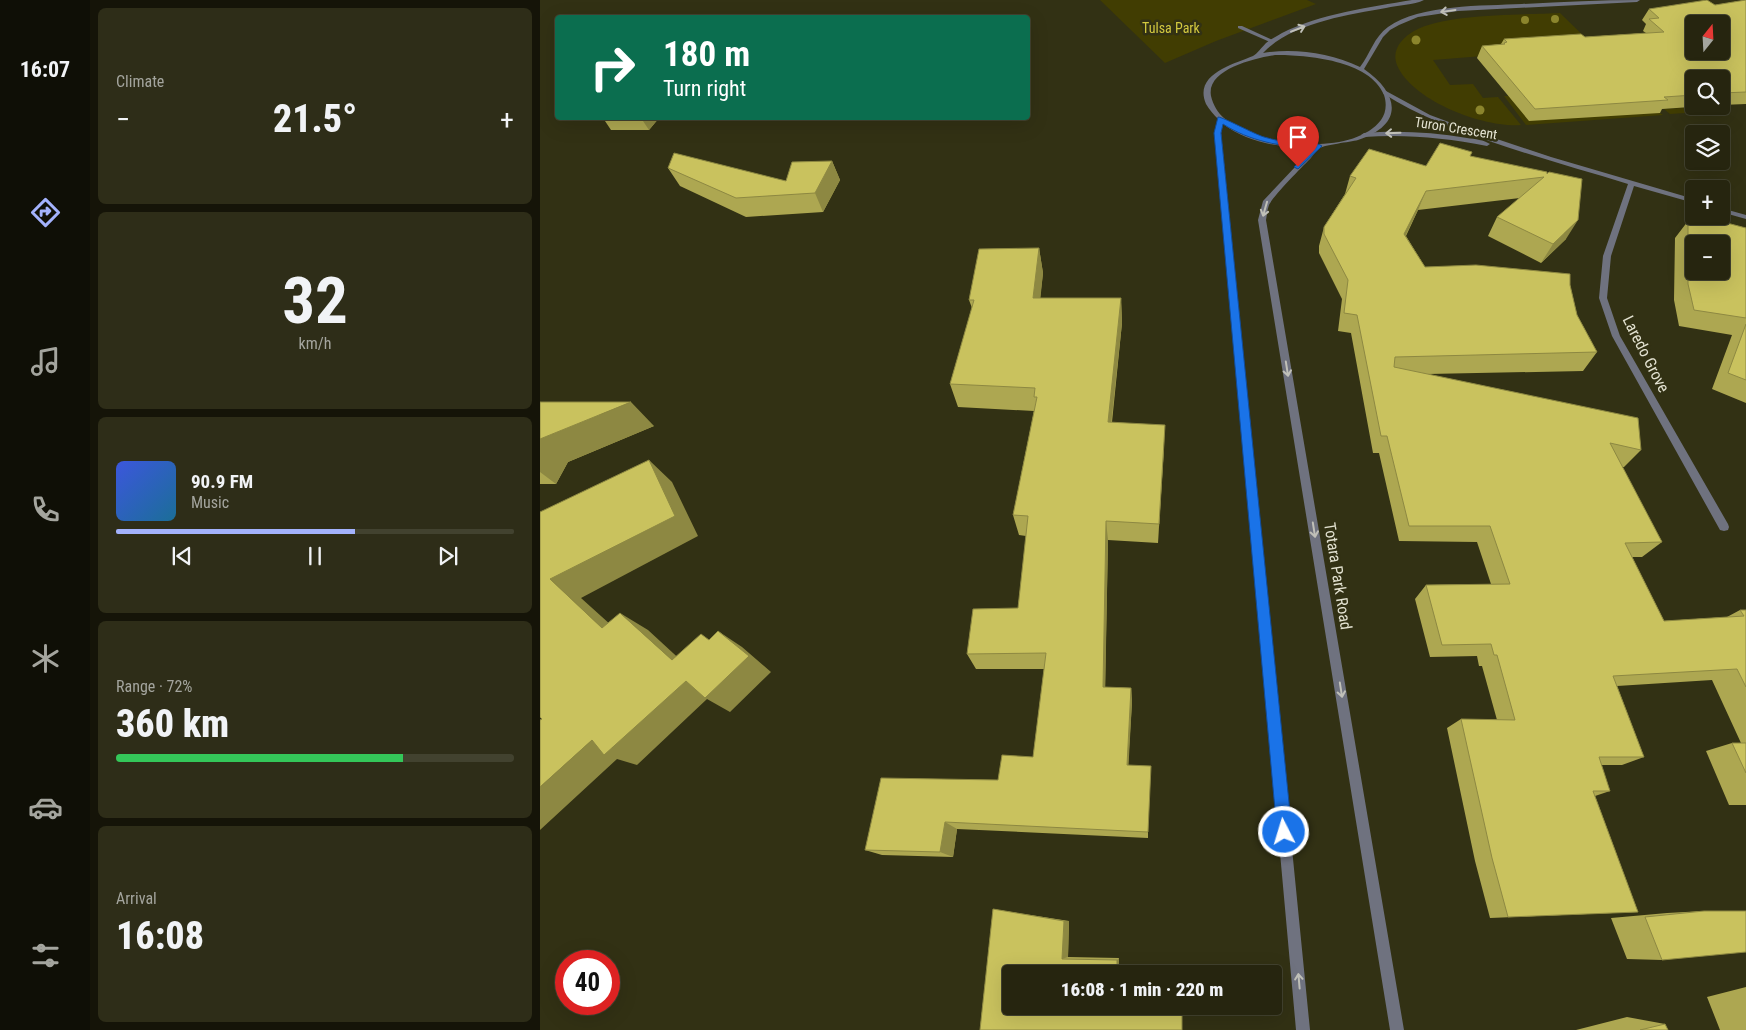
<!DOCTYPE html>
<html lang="en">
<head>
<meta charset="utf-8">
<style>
	:root { --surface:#26250f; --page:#2e2d18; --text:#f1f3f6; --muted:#a4a59e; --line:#42422f; --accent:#a3b2fc }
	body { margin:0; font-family:"Roboto Condensed",sans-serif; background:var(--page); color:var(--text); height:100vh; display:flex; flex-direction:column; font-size:19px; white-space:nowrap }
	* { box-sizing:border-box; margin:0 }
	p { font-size:16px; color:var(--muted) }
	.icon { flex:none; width:28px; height:28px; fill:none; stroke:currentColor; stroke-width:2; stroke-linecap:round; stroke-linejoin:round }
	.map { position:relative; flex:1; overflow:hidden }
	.details { display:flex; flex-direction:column; gap:8px; padding:8px; background:#151408; width:450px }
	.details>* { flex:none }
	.top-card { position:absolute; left:15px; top:15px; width:475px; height:105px; border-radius:5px; box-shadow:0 5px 20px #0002,0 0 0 1px var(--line); background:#0b6e4f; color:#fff; overflow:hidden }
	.needle { width:32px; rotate:18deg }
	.tools { position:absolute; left:1145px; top:15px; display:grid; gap:10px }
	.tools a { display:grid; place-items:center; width:45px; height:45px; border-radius:5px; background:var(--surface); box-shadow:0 5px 20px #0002,0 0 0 1px var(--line); font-size:25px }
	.speed { position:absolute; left:15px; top:950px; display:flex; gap:10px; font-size:25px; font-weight:700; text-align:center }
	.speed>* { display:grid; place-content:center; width:65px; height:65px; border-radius:50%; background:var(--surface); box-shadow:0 5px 20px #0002,0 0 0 1px var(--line); line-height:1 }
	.speed .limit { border:8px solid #d22; background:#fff; color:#111 }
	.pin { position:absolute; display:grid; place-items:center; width:42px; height:42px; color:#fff; margin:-51px -21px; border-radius:50% 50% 50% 0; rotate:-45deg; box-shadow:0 0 5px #0007 }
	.pin .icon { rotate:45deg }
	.me { position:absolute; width:55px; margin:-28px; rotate:355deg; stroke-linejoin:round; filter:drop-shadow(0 0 4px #0008) }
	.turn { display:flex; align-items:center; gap:18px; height:105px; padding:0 25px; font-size:22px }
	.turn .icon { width:65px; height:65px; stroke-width:2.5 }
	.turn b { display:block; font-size:35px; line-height:42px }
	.big { font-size:38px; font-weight:800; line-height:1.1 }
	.details .tile { flex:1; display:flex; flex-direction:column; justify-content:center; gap:8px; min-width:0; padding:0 18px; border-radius:8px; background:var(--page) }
	.details .dial { align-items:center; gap:0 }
	.dial b { font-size:65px; line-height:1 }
	.song { display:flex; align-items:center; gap:15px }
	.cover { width:60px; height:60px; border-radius:8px; background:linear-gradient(135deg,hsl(230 70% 55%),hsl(200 70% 35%)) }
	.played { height:5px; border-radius:2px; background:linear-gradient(90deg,var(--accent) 60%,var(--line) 60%) }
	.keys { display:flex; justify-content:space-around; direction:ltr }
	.heat { display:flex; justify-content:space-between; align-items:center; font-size:28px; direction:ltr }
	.charge { height:8px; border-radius:4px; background:linear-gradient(90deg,#34c759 72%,var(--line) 0) }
	.trip { position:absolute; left:462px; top:965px; width:280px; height:50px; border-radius:5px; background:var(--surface); box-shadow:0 5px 20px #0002,0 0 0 1px var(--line); font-weight:800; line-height:50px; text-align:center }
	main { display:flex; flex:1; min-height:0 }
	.tab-bar { display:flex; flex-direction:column; width:90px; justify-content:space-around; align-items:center; background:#0f0f06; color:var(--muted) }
	.tab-bar .icon { width:35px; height:35px }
	.tab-bar .active { color:var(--accent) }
	.tab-bar b { font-size:22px; color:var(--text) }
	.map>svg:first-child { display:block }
	.green { fill:#413d02 }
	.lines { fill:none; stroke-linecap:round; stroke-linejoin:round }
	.service { fill:#6f727f; fill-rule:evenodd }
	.minor { fill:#6f727f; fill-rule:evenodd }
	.tertiary { fill:#6f727f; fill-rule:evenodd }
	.tree { fill:#8b852c }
	.wall { fill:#ada751 }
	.shaded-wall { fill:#8d8842 }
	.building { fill:#c9c25e; stroke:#8d8842; fill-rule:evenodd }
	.oneway { stroke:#c0c0b8 }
	.route { fill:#1a73e8; stroke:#114b97 }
	.labels { text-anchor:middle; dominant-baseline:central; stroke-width:5; stroke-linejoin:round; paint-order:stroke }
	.far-park-label { font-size:14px; fill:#d3c93f; stroke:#323114 }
	.far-street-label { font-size:14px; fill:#e3e2d1; stroke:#323114 }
	.street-label { font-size:16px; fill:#e3e2d1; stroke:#323114 }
</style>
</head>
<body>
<main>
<nav class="tab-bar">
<b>16:07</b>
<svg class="icon active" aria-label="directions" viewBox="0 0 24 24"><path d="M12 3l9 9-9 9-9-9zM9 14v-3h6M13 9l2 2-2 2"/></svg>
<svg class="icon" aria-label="music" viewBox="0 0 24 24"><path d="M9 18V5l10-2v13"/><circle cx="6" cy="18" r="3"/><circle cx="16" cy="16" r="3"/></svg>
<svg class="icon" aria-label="phone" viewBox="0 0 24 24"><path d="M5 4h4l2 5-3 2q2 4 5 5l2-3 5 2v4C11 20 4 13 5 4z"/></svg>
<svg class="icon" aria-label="climate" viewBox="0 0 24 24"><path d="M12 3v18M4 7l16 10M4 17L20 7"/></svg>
<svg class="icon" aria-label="car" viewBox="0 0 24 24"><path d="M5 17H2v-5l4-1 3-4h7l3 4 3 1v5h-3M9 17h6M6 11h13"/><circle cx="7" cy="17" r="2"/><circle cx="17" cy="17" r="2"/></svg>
<svg class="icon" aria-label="filters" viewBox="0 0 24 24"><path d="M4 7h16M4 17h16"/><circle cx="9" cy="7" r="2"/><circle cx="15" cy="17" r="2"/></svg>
</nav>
<section class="details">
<div class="tile"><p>Climate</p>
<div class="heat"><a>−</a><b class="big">21.5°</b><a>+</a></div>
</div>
<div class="tile dial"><b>32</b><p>km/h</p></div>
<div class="tile">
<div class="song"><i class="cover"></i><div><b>90.9 FM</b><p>Music</p></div></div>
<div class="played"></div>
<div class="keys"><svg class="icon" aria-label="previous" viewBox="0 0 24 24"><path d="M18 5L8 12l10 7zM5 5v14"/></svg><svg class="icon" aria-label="pause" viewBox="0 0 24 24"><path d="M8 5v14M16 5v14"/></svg><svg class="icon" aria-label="next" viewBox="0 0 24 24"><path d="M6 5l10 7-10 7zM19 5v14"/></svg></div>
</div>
<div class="tile"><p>Range · 72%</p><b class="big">360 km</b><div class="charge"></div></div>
<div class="tile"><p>Arrival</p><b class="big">16:08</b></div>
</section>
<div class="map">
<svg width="1206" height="1030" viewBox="0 0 1206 1030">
	<rect width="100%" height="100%" fill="#323114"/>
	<path class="green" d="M560,0H767L776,4L676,41L625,63Z
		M1020,13L1055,47L893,60L910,85L933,84L943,98L958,97L981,125C944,128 872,101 857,65C851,50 862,38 874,31C904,13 984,15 1020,13Z
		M964,96H977L1120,113L1123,115L986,125Z
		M1173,106L1175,111L1130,114L1124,109Z"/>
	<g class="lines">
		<path class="service" d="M698,26H702L735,41L730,42L698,28Z"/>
		<path class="minor" d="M846,91L890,115L933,131L1011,157L1154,199V203L1094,186L1071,256L1067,298L1080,336L1188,524L1189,527L1188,530L1184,531L1180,530L1072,336L1059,298L1063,256L1088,184C1042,170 995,157 949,141C912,128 877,115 844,94L843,93Z
			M840,132C869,131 898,133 927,138C935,139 944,140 950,144L947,146C906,138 866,134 824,137L821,135L824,133Z
			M1181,208L1206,215V219L1181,212Z"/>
		<path class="tertiary" d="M872,0H884C874,5 858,5 846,8C807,15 751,23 723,53C755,48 790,53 820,67C830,54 834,37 848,27C880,4 943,6 982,4C1021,2 1060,0 1100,0L1097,2L918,11L878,17L859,25L850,30L843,37L824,69C860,94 864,125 818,140C810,142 784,145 780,148C776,150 773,156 770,159C761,168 733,196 729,205C727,210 727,215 726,220L864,1030H850L718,220L723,201L773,148C742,148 708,143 683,124L681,133L770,1030H756L675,133L678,119C674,115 669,109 666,104C653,74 694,64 713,56C717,54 722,47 726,43C731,39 737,36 742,33C780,14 830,7 872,0ZM735,55C767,55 830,60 844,95C847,104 846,113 841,120C812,158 717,146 684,118C678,113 673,105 671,96C666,69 716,58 735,55Z"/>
	</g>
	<g class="tree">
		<circle cx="1015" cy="19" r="4"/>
		<circle cx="985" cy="20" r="4"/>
		<circle cx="876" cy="40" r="4.5"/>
		<circle cx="940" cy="110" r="4.5"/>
	</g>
	<path class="wall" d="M1206,0V104L1181,105V79H1154V106H1165L1122,109L1120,113L989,121L937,58L942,46L961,44L964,39L1045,37L1106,33L1103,31L1106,24L1102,20L1109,9L1175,5Z
		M63,118H119L109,130H71Z
		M932,152L930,156L1007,174L1026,239L1001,263L948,236L957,217L980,198L878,210L866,236L885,267L1030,285L1037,315L1057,352L1043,371L888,374L1101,450L1084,467H1082L1122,542L1102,557H1092L1124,621L1187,617L1200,610H1206V805H1189L1166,751L1192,743H1201L1172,680L1077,686L1104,757L1082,765H1061L1070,791L1055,796L1098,912L950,918L935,861L907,728L921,719L957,720L942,666H939L937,656L890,657L875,599L886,585L951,584L937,542L859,541L839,453H833L811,333L798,331L802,299L779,253V246L784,227L805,194L810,176L886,166Z
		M292,161L300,180L283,212L206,217L140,186L128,168L246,181Z
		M1160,216L1206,228V403L1172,389L1192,335L1139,326L1134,300L1135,238L1148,221L1155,222Z
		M499,248L503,273L500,298H581L582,323L572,422L624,447L618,543L568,540L565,687L591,688L592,702L588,765L608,832V838L417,829L413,857L342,855L325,850L458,780L493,757L504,669H436L427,654L478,608L486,536L479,535L473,515L494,411L418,407L410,384L432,308L429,300Z
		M0,402L114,426L28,462L16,484H0Z
		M453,909L529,921L528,957L579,958L578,974L440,1030Z
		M1164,911L1122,960L1087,959L1071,918L1127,913Z
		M1206,987V1030H1180L1167,997Z
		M1087,1017L1125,1024L1128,1030H1036Z"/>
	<path class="shaded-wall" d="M101,118H119L109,130Z
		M292,161L300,180L283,212L275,193Z
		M886,191L878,210L857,253L864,234Z
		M1038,220L1026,239L1001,263L1013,244Z
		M499,248L503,273L498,322L493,298Z
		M581,298L582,323L569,444L568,422Z
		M91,402L114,426L28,462L16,484L0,472V439Z
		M625,425L624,447L618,543L619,524Z
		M109,460L132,482L158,536L41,598L92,644L62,628L10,579Z
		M566,521L568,540L565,701L563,687Z
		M80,613L108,630L158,676L132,660Z
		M178,631L202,647L231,672L190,712L167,699L97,765L77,759L0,830V787L52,740L72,748Z
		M591,688L592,702L588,775L587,765Z
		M405,822L417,829L413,857L400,852Z
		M524,921H529L528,957L522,959Z
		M579,958L578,974H577V960Z"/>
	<path class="building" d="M1167,0L1175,5L1206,0V92L1181,93V79H1154V95L1124,97L1128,100L995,109L942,46L965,44L964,43L967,42L964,39L1041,34L1045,37L1124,32L1109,19L1119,18L1109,9ZM1154,24H1181V51H1154Z
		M900,143L932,152L930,156L1007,172V174L1009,172L1042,179L1038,220L1013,244L957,217L1004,177L886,191L864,234L885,267L936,265L1030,274V285L1037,315L1057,352L855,357L854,367L1098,418L1101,450L1070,443L1122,542L1085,543L1124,621L1204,616L1200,610H1206V687L1197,669L1073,676L1104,757H1059L1070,791H1053L1098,912L968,917L952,858L921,719L975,720L957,655H954L951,644L902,645L886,585L970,584L950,526H869L847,436H841L817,315L804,313L808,280L784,234V227L816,178L810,176L829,149L886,166Z
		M134,153L246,181L252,162L292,161L275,193L196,198L128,168Z
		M1160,216L1206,228V318L1154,310L1148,284V221L1160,223ZM1154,244H1181V271H1154Z
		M499,248L493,298H581L568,422L625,425L619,524L566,521L563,687L591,688L587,765L611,766L608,832L405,822L400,852L325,850L341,778L458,780L462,755L493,757L506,653L427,654L433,609L478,608L488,516L473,515L497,397H494L495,388L410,384L434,300H429L439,249Z
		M1206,324V380L1188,373Z
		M0,402H91L0,439Z
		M109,460L135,516L10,579L62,628L80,613L132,660L161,634L169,640L178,631L209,656L165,698L146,681L64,755L52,740L0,787V720L2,719L0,717V512Z
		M1192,743H1206V773Z
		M453,909L524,921L522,959L577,960V974H471V1006H642V1030H440Z
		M1164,911H1206V952L1122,960L1105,917Z
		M1125,1024L1128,1030H1100Z"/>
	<defs><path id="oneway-shaft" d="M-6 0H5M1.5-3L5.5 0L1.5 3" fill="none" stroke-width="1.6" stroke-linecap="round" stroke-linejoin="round" transform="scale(1.25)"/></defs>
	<g class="oneway">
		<use href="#oneway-shaft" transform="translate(908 11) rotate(172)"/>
		<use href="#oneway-shaft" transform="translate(758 29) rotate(-21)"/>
		<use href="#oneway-shaft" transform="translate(853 133) rotate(178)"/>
		<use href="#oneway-shaft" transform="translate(725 209) rotate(106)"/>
		<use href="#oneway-shaft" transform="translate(747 369) rotate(81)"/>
		<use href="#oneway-shaft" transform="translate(774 530) rotate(81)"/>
		<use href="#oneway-shaft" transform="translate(801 690) rotate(81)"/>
		<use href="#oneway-shaft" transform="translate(759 981) rotate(-95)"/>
	</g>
	<path class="route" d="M678,117C683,117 714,134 724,137C734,140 745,142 755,143C764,144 775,141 782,146L758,169L754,167L772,148C742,147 709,141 683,124L681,133L752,832L750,838L744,840L739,838L737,832L674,133Z"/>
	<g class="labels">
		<g class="far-park-label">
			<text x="631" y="28">Tulsa Park</text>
		</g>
		<g class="far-street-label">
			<text transform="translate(916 128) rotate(9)">Turon Crescent</text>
		</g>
		<g class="street-label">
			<text transform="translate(1106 354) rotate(63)">Laredo Grove</text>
			<text transform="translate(798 576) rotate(81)">Totara Park Road</text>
		</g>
	</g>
</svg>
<div class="tools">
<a><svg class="needle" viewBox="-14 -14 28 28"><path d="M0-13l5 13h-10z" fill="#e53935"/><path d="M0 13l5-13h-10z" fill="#a4a59e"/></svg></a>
<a><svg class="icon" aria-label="search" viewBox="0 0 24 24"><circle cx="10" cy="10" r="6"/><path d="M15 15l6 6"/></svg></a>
<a><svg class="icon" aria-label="layers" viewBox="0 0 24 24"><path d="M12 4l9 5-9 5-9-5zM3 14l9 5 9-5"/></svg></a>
<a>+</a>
<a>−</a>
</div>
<div class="speed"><div class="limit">40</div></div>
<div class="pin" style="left:758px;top:167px;background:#d93025"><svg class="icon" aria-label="arrive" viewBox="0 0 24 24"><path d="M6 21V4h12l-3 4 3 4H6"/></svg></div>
<svg class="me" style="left:744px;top:832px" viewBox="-20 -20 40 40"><circle r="17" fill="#1a73e8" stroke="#fff" stroke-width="3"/><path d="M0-11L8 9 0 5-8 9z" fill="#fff"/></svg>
<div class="trip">16:08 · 1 min · 220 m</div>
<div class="top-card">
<div class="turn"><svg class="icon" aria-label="right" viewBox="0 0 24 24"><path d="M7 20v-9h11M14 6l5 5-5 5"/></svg><div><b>180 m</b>Turn right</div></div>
</div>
</div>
</main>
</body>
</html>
